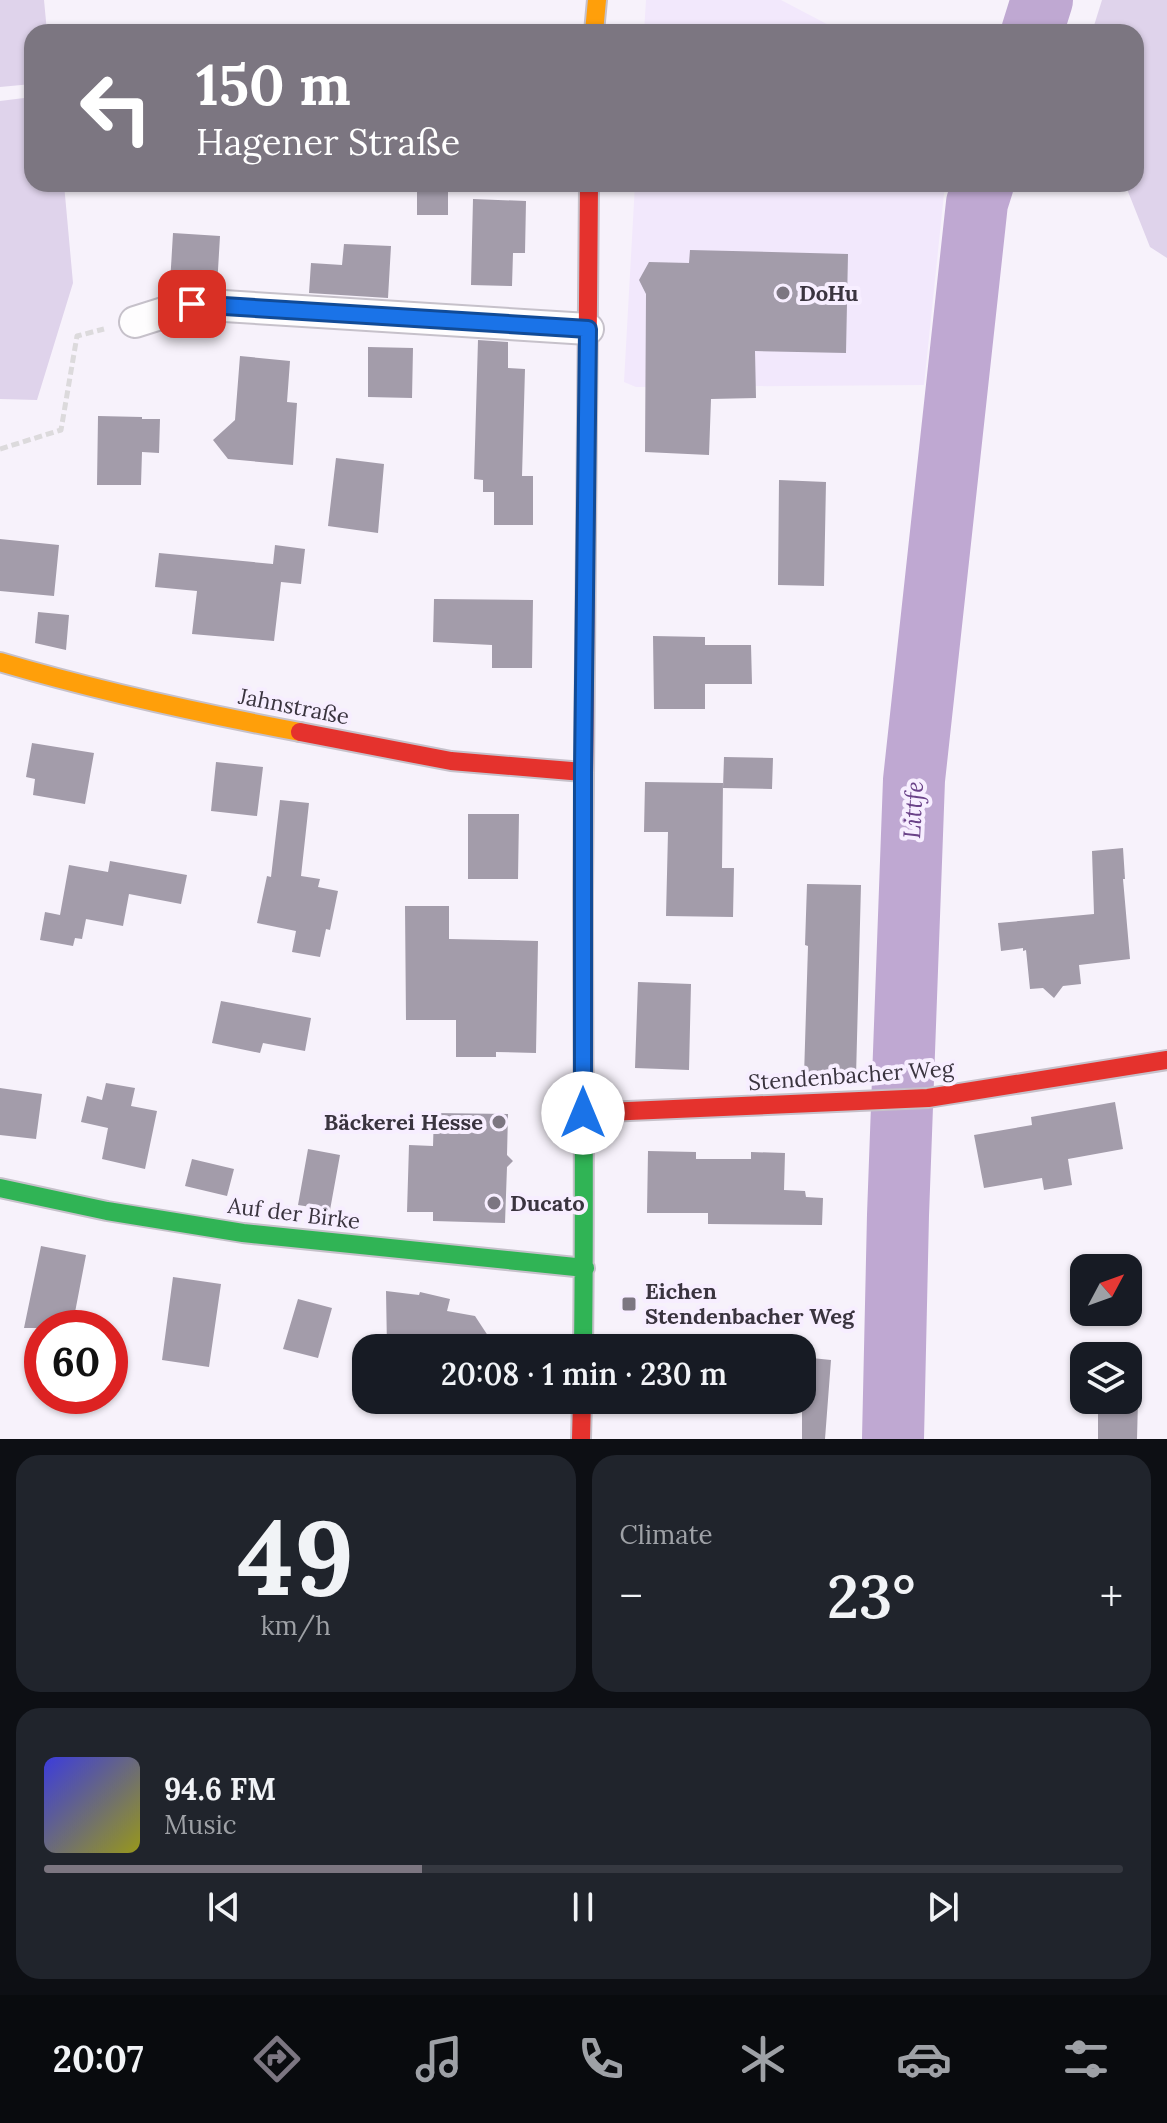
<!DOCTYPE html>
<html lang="en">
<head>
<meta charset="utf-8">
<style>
	:root { --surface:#171b24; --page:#20242c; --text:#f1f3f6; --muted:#9ea1a6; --line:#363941; --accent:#7c7681 }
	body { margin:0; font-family:Lora,serif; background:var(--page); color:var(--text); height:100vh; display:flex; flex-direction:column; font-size:30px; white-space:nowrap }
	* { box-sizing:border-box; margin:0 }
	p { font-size:26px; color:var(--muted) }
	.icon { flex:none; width:44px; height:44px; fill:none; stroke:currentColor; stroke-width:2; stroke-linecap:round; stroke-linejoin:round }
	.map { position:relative; height:1439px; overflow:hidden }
	.details { display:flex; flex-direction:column; gap:16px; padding:16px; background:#0d0f14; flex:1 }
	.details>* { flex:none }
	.top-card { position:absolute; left:24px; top:24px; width:1120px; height:168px; border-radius:24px; box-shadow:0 2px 6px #0004; background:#7c7681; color:#fff; overflow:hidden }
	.needle { width:52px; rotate:49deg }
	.fabs { position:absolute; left:1070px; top:1254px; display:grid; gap:16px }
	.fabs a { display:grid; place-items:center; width:72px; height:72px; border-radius:16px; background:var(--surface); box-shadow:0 2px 6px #0004; font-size:40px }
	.speed { position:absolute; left:24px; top:1310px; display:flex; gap:16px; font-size:40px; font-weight:700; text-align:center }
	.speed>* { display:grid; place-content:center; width:104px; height:104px; border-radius:50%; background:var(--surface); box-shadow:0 2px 6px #0004; line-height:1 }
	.speed .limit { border:12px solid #d22; background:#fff; color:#111 }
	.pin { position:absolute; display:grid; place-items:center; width:68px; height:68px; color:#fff; margin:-34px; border-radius:16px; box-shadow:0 4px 12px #0006 }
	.me { position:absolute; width:88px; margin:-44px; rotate:0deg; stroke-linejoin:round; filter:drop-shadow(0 0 6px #0008) }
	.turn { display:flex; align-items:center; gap:28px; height:168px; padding:0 40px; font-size:36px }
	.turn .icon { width:104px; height:104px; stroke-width:2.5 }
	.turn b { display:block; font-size:56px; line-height:68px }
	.big { font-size:60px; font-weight:600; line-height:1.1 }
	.details .widget { flex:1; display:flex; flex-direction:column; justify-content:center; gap:12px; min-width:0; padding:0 28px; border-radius:24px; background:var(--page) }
	.details .dial { align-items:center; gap:0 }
	.dial b { font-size:104px; line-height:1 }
	.song { display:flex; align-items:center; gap:24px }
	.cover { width:96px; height:96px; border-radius:12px; background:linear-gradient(135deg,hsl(240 70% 55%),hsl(60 70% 35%)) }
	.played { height:8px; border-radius:4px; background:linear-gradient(90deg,var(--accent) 35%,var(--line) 35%) }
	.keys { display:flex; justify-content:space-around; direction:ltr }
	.heat { display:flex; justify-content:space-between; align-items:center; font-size:44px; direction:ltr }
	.details .tiles { flex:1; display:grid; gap:16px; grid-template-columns:1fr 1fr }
	.widget:last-child { grid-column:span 2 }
	.trip { position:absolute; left:352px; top:1334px; width:464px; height:80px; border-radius:24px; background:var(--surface); box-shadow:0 2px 6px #0004; font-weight:600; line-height:80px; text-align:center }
	.menu { display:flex; height:128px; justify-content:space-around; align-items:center; background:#090b0e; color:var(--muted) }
	.menu .icon { width:56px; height:56px }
	.menu .selected { color:var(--accent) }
	.menu b { font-size:36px; color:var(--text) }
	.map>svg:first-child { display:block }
	.built { fill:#f2e8fc }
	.green { fill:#dfd3eb }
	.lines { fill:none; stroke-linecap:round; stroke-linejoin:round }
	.river { stroke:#bfa8d2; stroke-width:62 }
	.building { fill:#a39caa }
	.street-casing { stroke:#c6c1ca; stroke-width:34 }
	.fast-casing { stroke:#c6c1ca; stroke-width:22 }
	.slow-casing { stroke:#c6c1ca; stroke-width:22 }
	.jam-casing { stroke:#c6c1ca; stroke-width:22 }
	.path { stroke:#dcdadc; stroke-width:5; stroke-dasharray:8 4; stroke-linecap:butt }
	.street { stroke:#fefdfe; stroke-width:30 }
	.fast { stroke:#30b455; stroke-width:18 }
	.slow { stroke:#ff9f0a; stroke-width:18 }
	.jam { stroke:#e5322d; stroke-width:18 }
	.route-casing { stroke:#114b97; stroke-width:20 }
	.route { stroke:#1a73e8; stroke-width:14 }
	.poi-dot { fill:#7c7681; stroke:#f7eeff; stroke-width:3 }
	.labels { text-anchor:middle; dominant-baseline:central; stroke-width:8; stroke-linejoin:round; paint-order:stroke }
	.poi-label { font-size:22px; font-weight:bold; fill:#3a343f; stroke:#f7eeff; text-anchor:start }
	.street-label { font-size:22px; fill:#3a343f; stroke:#f7eeff }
	.water-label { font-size:24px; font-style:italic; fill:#6a4288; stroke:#f7eeff }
</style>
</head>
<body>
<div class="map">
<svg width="1167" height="1439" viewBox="0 0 1167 1439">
	<rect width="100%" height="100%" fill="#f7f2fb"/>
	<path class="built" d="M646,0H781L842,32H644Z
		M635,184H945L924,385L636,387L624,382Z"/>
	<path class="green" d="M0,0H44L47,32H32V84L0,87Z
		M1102,0H1167V258L1150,247L1125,184H1136V32H1092Z
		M32,97V184H64L73,283L37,400L0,399V101Z"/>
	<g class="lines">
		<path class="river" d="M1032,32L1042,0
			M893,1439L898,1215L914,780L977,203L983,184"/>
	</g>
	<path class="building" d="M417,184H448V215H417Z
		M473,199L526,201L525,253H513L512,286L471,285Z
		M173,233L220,236L217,287L170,284Z
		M344,244L391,246L388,298L309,293L311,263L342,265Z
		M690,250L848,254L846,353L755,351L756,398L711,399L709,455L645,452L646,294L639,280L649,262L689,263Z
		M478,340L508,342V368L525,369L522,476H533V525H494V492H483V480L474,479Z
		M368,347L413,348L412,398L368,397Z
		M240,356L290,361L287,402L297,403L293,465L228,459L213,440L235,420Z
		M98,416L142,417V419H160L159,453L142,452L141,485H97Z
		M336,458L384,464L378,533L328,526Z
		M779,480L826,482L824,586L778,585Z
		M0,539L59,545L54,596L0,591Z
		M275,545L305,549L301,584L281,582L274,641L192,634L197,591L155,587L159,553L273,564Z
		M434,599L533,600L532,668H492V645L433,642Z
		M38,612L69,615L66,650L35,643Z
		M653,636L705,637V645H751L752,684H705V709H654Z
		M32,743L94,753L85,804L33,795L35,779L26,777Z
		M724,757L773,758L772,789L723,788Z
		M216,762L263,767L257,816L211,811Z
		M645,782L723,783L722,868H734L733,917L666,916L668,832H644Z
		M280,800L309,803L301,876L320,879L318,887L338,891L330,930L326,929L320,957L292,952L296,931L257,923L267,876L271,877Z
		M468,814H519L518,879H468Z
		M1123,848L1125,879H1123L1130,959L1079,965L1081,984L1063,986L1054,998L1043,988L1030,989L1026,950L1023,951V948L1001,951L998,923L1094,914L1092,851Z
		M110,861L187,875L181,904L129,894L123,926L86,919L82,939L75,938L73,946L40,940L45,912L60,915L69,865L108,872Z
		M807,884L861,885L856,1077L804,1076L808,946L805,945Z
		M405,906H449V939L538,941L536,1053L496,1052V1057H456V1020H406Z
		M638,982L691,984L689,1070L635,1068Z
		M221,1001L311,1018L305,1051L263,1043L260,1053L212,1043Z
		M106,1083L135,1088L131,1106L157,1111L145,1169L102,1159L108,1128L81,1122L87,1096L102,1100Z
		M0,1088L42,1094L36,1139L0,1135Z
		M1115,1102L1123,1149L1068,1159L1072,1185L1044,1190L1042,1178L984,1188L974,1135L1032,1125L1031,1117Z
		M434,1113L508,1114L507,1155L513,1161L507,1167L505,1223L433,1221V1212H407L409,1145L433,1146Z
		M308,1149L340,1155L330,1210L298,1205Z
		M648,1151L696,1152V1159H751V1152L785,1153L784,1190L805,1191L806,1197L823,1198L822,1225L708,1224V1213H647Z
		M192,1159L234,1169L227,1196L185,1186Z
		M41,1246L86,1255L72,1328H24Z
		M173,1277L221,1284L209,1367L162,1360Z
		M386,1291L419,1295L420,1292L450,1299L447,1311L475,1316L496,1348H387Z
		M298,1299L332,1308L318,1358L283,1349Z
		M802,1357L831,1360L825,1439H802Z
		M1098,1400H1138L1137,1439H1098Z"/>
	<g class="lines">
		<g class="street-casing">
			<path id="street" d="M135,322L192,304L588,329"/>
		</g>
		<g class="fast-casing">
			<path id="fast" d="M583,895C583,1046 585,1197 583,1348
				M0,1188L107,1211L243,1233L585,1268"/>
		</g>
		<g class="slow-casing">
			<path id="slow" d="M594,32L597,0
				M0,662C98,691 199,713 300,732"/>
		</g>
		<g class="jam-casing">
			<path id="jam" d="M300,732L451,761L583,772
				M583,895L589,184
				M583,1113L928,1098L1167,1060
				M581,1439L582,1400"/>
		</g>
		<path class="path" d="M0,449L61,430L77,336L104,329"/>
		<use href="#street" class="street"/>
		<use href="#fast" class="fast"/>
		<use href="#slow" class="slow"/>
		<use href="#jam" class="jam"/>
	</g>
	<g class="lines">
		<g class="route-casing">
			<path id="route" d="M192,304L588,329L583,772V1113"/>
		</g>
		<use href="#route" class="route"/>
	</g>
	<g class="poi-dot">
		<circle cx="783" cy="293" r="8"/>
		<circle cx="499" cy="1122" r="8"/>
		<circle cx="494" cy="1203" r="8"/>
		<rect x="621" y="1296" width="16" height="16" rx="4"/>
	</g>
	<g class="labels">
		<g class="poi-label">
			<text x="799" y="293">DoHu</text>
			<text x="483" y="1122" text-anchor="end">Bäckerei Hesse</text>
			<text x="510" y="1203">Ducato</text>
			<text x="645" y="1291">Eichen<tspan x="645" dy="25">Stendenbacher Weg</tspan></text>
		</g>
		<g class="street-label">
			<text transform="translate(294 706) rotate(11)">Jahnstraße</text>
			<text transform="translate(851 1075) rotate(-4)">Stendenbacher Weg</text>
			<text transform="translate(294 1213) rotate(7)">Auf der Birke</text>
		</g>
		<g class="water-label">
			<text transform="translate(913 810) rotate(-87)">Littfe</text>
		</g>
	</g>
</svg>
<div class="fabs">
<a><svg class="needle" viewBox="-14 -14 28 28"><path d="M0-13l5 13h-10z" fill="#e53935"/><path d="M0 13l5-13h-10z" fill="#9ea1a6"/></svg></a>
<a><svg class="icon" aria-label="layers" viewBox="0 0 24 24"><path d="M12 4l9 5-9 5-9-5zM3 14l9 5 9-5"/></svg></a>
</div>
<div class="speed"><div class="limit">60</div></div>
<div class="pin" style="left:192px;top:304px;background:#d93025"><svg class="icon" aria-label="arrive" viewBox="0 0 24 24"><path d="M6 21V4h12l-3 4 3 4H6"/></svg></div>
<svg class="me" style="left:583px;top:1113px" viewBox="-20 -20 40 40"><circle r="19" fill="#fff"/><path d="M0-13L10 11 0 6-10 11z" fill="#1a73e8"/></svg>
<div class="trip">20:08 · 1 min · 230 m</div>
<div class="top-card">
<div class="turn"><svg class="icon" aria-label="left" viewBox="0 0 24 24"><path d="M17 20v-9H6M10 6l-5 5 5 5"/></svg><div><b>150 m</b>Hagener Straße</div></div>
</div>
</div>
<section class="details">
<div class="tiles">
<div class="widget dial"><b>49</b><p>km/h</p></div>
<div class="widget"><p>Climate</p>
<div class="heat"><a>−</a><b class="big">23°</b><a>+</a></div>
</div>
<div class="widget">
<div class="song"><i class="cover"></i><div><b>94.6 FM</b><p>Music</p></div></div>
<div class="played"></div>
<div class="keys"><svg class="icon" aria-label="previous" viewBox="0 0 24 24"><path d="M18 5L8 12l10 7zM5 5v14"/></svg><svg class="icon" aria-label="pause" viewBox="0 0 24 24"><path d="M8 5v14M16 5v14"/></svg><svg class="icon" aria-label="next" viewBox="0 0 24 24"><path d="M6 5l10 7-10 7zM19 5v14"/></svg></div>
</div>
</div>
</section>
<nav class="menu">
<b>20:07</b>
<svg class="icon selected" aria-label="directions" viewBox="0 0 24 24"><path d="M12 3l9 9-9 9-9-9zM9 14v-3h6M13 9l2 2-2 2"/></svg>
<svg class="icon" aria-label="music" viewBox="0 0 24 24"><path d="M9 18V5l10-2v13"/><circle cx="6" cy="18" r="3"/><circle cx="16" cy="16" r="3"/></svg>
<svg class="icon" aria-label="phone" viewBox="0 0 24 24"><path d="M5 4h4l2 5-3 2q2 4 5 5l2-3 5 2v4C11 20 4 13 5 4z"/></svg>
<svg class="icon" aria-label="climate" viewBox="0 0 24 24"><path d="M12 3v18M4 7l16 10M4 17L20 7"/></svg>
<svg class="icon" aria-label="car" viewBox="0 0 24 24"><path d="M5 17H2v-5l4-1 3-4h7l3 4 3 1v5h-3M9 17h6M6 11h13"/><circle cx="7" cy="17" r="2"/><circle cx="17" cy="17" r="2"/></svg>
<svg class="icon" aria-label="filters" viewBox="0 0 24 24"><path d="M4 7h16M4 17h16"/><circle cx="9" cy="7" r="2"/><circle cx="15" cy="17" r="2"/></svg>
</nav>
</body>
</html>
